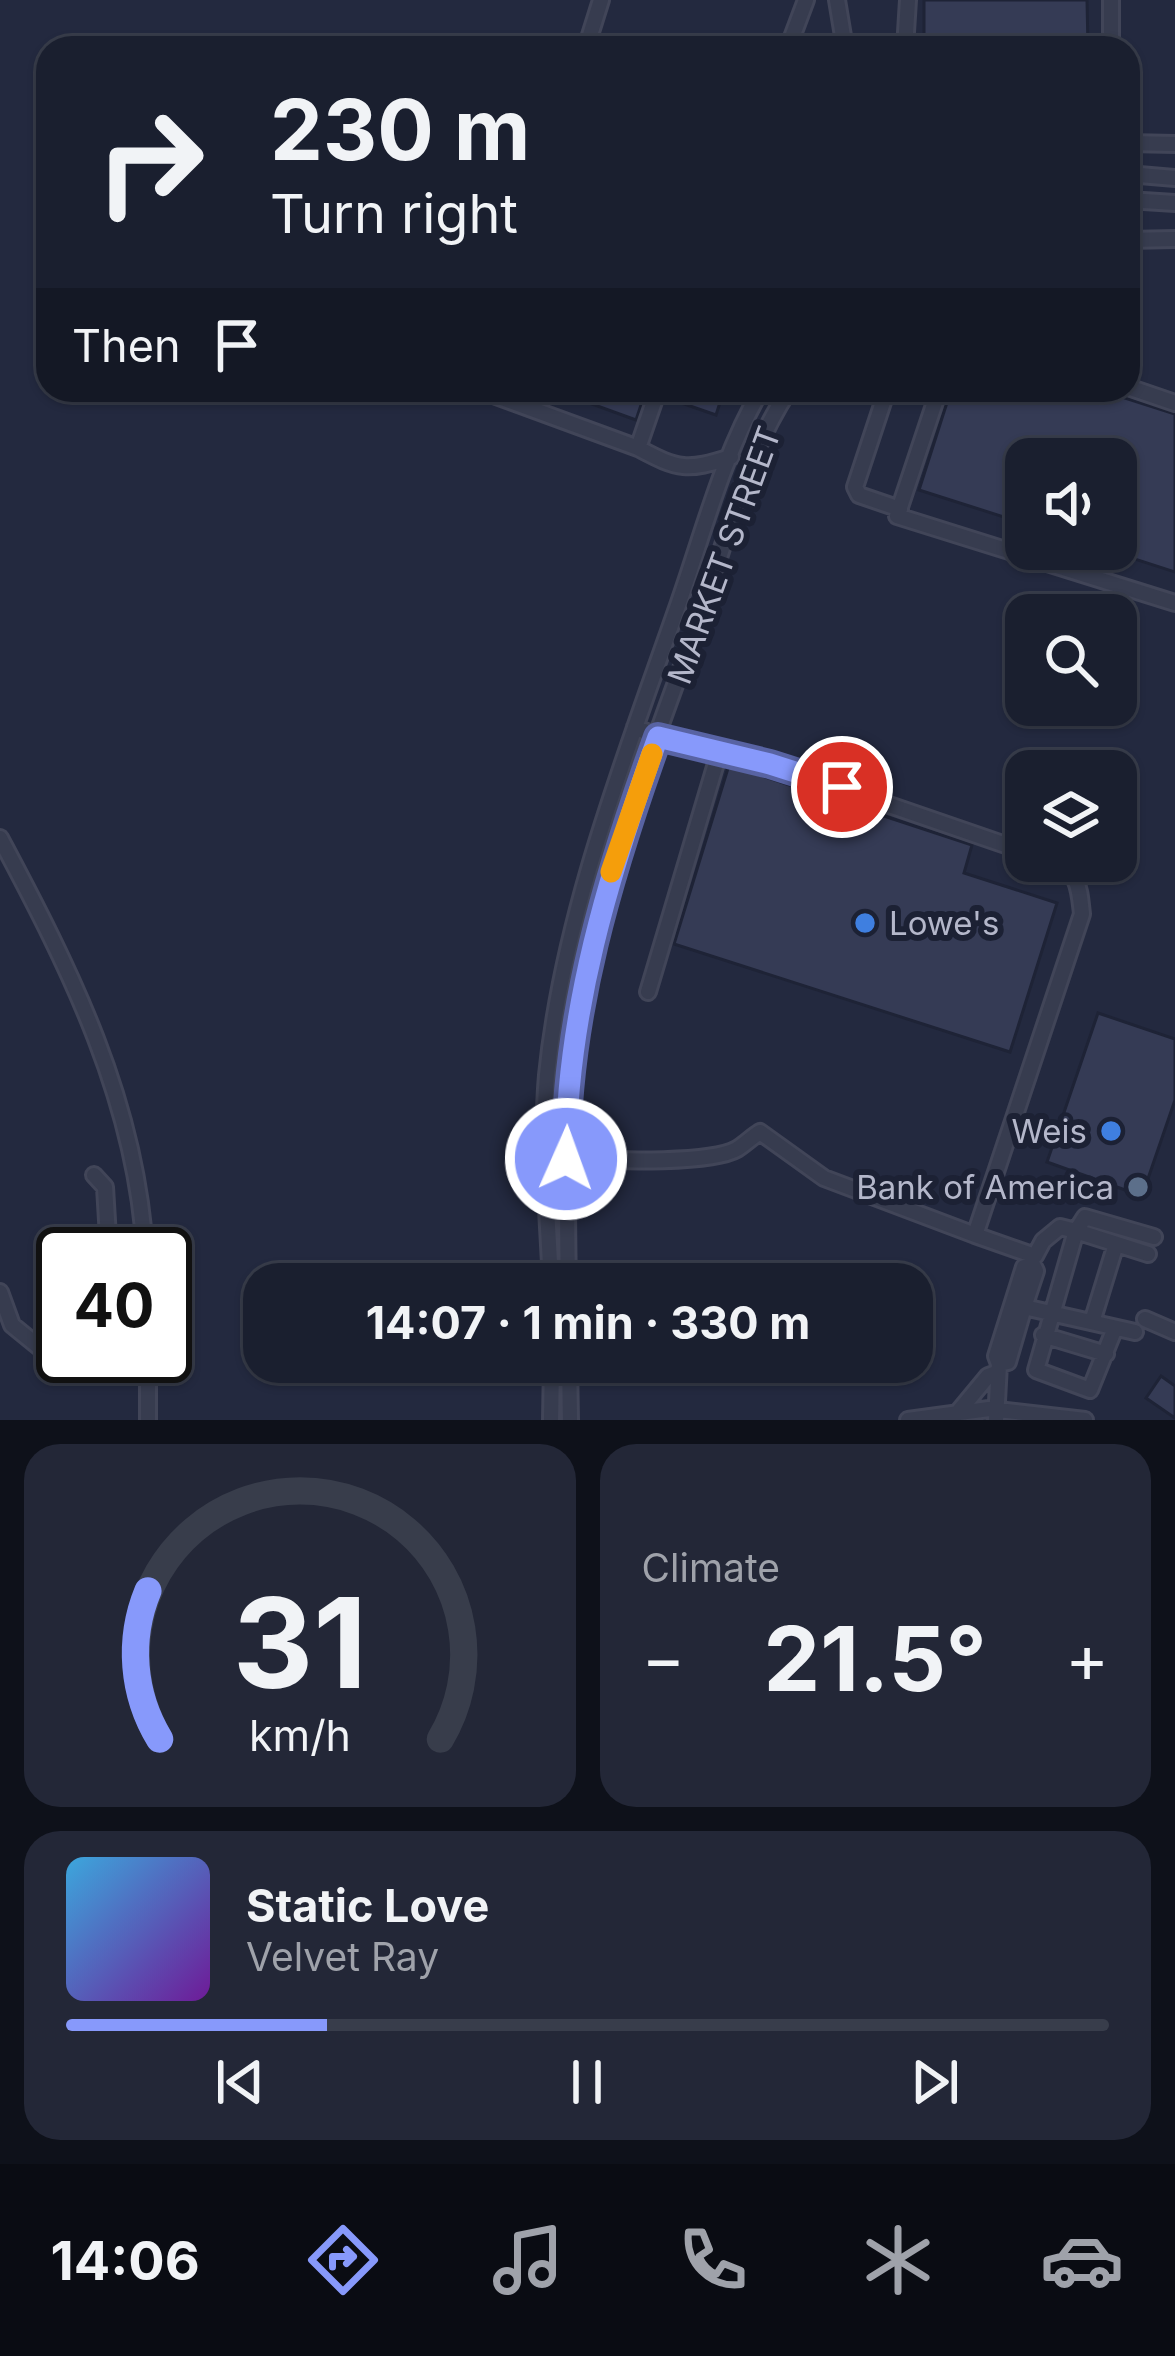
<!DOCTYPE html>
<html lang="en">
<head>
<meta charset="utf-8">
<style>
	:root { --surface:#1a1f2f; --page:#232737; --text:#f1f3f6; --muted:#9fa2aa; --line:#383d4b; --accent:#8799fb }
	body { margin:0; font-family:Inter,sans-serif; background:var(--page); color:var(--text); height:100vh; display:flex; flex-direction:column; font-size:45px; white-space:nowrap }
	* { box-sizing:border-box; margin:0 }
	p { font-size:39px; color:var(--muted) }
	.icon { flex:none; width:66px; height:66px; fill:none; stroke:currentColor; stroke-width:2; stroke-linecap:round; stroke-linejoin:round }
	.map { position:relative; height:1420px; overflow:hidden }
	.panel { display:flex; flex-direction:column; gap:24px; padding:24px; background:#0e111a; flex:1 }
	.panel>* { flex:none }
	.banner { position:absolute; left:36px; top:36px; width:1104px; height:366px; border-radius:36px; box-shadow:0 3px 9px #0004,0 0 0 3px var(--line); background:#1a1f2f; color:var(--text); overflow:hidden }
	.tools { position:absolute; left:1005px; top:438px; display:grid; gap:24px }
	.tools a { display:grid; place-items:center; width:132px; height:132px; border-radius:24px; background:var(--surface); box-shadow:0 3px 9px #0004,0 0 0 3px var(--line); font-size:60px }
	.speed { position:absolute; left:36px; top:1227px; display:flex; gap:24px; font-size:60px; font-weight:700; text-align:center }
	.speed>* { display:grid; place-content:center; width:156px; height:156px; border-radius:50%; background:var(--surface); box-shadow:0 3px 9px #0004,0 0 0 3px var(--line); line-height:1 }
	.speed .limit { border:6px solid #111; border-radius:18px; background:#fff; color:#111 }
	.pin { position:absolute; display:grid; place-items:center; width:102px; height:102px; color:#fff; margin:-51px; border:6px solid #fff; border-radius:50%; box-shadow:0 3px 12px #0007 }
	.me { position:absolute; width:132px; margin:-66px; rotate:2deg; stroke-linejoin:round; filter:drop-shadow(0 0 9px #0008) }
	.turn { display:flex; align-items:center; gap:42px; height:252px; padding:0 36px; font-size:54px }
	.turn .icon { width:156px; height:156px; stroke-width:2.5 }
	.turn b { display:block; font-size:84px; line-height:102px }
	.then { display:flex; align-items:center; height:114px; padding:0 36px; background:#0003; gap:24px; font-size:45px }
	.big { font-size:90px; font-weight:700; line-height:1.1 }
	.panel .card { flex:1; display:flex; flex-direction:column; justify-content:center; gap:18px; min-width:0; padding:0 42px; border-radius:36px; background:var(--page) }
	.panel .dial { align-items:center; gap:0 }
	.dial svg { height:312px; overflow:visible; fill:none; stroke:var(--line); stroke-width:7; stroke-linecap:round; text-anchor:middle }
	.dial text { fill:var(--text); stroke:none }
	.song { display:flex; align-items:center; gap:36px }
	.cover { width:144px; height:144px; border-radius:18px; background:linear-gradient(135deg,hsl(200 70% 55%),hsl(280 70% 35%)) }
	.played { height:12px; border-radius:6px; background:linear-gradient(90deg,var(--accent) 25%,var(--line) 25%) }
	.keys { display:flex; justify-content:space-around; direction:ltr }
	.heat { display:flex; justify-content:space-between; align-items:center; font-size:66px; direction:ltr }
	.panel .tiles { flex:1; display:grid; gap:24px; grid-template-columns:1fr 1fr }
	.card:last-child { grid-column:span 2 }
	.trip { position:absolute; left:243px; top:1263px; width:690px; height:120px; border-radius:36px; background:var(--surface); box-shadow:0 3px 9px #0004,0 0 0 3px var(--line); font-weight:700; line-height:120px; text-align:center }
	.tab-bar { display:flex; height:192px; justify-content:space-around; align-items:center; background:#0a0c13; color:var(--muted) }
	.tab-bar .icon { width:84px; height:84px }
	.tab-bar .active { color:var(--accent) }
	.tab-bar b { font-size:54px; color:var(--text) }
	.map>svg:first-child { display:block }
	.building { fill:#353b55; stroke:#1e2336; stroke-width:3 }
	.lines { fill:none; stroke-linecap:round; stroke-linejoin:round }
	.minor-casing { stroke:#414558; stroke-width:20 }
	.minor { stroke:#373c4f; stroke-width:14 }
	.route-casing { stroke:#5863a3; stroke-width:30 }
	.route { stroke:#8799fb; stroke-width:21 }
	.slow { stroke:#f59e0b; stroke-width:21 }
	.shop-dot { fill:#3f7fe0; stroke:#1c2134; stroke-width:4.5 }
	.service-dot { fill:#5c6f8a; stroke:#1c2134; stroke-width:4.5 }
	.labels { text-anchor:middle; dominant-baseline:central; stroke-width:12; stroke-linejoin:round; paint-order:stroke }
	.street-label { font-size:33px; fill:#b4b7ca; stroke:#1c2134 }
	.poi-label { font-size:33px; fill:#b4b7ca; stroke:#1c2134; text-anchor:end }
</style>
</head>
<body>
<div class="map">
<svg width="1175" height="1420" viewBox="0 0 1175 1420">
	<rect width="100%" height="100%" fill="#23293f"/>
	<path class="building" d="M924,0H1087L1088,48H924Z
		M582,390H646L636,420L578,399Z
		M669,390H724L716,415L667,398Z
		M951,390H1100L1175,414V572L1116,553V459H1026V524L919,490Z
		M729,765L972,845L964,873L1057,903L1010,1052L674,944Z
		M1098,1013L1175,1039V1100L1142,1196L1047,1162Z
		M1161,1376L1175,1386V1418L1146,1398Z"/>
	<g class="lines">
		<g class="minor-casing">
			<path id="minor" d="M837,0L845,48
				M1111,0V48
				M586,48L601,0
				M788,48L806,0
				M905,48L908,0
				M1128,143L1175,144
				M1128,174L1175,178
				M1128,200L1175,203
				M1128,240L1175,239
				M1128,387L1175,403
				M480,390L638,448
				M658,390L638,448C679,470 687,471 731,457
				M887,390L855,487L859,495L900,509
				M939,390L897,516L1175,603
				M635,727L658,737L714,750L717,760L648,992
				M714,750L770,764L1026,852
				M0,838C70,969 137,1102 145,1254
				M1051,861C1079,871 1079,887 1082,914L975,1235L1035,1256L1043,1241L1060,1227L1076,1231L1036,1370L1090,1390L1115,1328
				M566,1159C602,1160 709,1165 737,1149C745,1144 752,1137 760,1132L824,1178L975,1235
				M94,1175L105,1187L109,1254
				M1148,1254L1076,1231L1085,1217L1154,1237
				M551,1284C548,1215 541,1144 547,1075C563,915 624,760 676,611C702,538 722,456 761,390
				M568,1284C566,1183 565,1084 584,984C608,856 659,733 702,610C727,538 746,454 789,390
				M0,1292L12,1325L55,1360L87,1370L115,1362L149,1361
				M1145,1319L1175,1332
				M1092,1322L1116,1244
				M1043,1335L1106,1354
				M569,1362L570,1420
				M999,1364L1008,1362L1024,1307L1135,1332
				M959,1411L988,1376L996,1373
				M148,1420V1356
				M551,1420L552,1362
				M908,1420L989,1409L1085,1420
				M996,1420L999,1364L996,1356L1024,1267L1033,1265L1036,1271L1024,1307"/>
		</g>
		<use href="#minor" class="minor"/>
	</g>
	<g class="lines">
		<g class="route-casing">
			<path id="route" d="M566,1159C566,1013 609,873 658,737L770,764L842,787"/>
		</g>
		<use href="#route" class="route"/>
		<path class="slow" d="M611,872L652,754"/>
	</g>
	<g class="shop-dot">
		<circle cx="865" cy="923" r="12"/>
		<circle cx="1111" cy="1131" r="12"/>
	</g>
	<circle class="service-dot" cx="1138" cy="1187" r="12"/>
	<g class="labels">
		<g class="street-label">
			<text transform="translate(724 555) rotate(-70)">MARKET STREET</text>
		</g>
		<g class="poi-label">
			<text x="889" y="923" text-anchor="start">Lowe's</text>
			<text x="1087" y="1131">Weis</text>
			<text x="1114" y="1187">Bank of America</text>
		</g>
	</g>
</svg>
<div class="tools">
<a><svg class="icon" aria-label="sound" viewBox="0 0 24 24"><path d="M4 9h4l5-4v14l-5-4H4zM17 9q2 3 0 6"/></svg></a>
<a><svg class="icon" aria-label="search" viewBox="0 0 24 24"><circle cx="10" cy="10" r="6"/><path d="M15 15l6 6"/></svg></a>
<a><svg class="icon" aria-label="layers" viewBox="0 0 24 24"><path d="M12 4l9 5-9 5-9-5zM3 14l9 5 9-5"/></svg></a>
</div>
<div class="speed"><div class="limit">40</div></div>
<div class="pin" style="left:842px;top:787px;background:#d93025"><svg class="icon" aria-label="arrive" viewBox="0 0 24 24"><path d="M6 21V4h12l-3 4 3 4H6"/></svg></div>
<svg class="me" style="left:566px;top:1159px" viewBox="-20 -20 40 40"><circle r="17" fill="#8799fb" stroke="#fff" stroke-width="3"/><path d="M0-11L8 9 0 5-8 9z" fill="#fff"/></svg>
<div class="trip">14:07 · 1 min · 330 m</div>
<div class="banner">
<div class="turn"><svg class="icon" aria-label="right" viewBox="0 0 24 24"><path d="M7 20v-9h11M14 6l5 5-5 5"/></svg><div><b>230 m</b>Turn right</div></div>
<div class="then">Then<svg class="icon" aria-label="arrive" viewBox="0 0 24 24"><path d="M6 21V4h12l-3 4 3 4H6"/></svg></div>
</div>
</div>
<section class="panel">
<div class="tiles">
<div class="card dial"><svg viewBox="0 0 100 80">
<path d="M14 69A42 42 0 1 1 86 69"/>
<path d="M14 69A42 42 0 0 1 11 31" stroke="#8799fb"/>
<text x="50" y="56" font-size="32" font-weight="700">31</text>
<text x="50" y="72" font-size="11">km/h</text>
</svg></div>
<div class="card"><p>Climate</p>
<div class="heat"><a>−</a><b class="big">21.5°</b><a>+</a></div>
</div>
<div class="card">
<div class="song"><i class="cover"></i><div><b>Static Love</b><p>Velvet Ray</p></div></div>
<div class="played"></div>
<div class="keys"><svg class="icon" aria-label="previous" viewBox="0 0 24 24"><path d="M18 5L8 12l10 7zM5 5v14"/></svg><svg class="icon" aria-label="pause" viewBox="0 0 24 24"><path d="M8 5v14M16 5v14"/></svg><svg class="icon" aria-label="next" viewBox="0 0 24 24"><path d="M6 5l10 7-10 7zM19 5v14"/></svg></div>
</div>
</div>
</section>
<nav class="tab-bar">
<b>14:06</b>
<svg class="icon active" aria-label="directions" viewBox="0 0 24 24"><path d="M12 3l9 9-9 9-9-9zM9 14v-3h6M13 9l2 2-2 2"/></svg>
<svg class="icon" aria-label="music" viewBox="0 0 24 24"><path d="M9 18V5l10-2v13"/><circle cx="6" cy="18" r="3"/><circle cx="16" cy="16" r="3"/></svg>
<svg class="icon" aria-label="phone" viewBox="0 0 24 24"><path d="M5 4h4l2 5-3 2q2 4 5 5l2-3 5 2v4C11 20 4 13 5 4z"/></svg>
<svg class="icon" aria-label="climate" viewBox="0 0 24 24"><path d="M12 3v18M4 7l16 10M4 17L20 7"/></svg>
<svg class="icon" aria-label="car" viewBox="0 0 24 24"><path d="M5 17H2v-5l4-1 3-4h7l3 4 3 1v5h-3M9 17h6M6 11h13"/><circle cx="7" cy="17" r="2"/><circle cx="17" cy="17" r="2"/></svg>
</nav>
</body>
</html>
